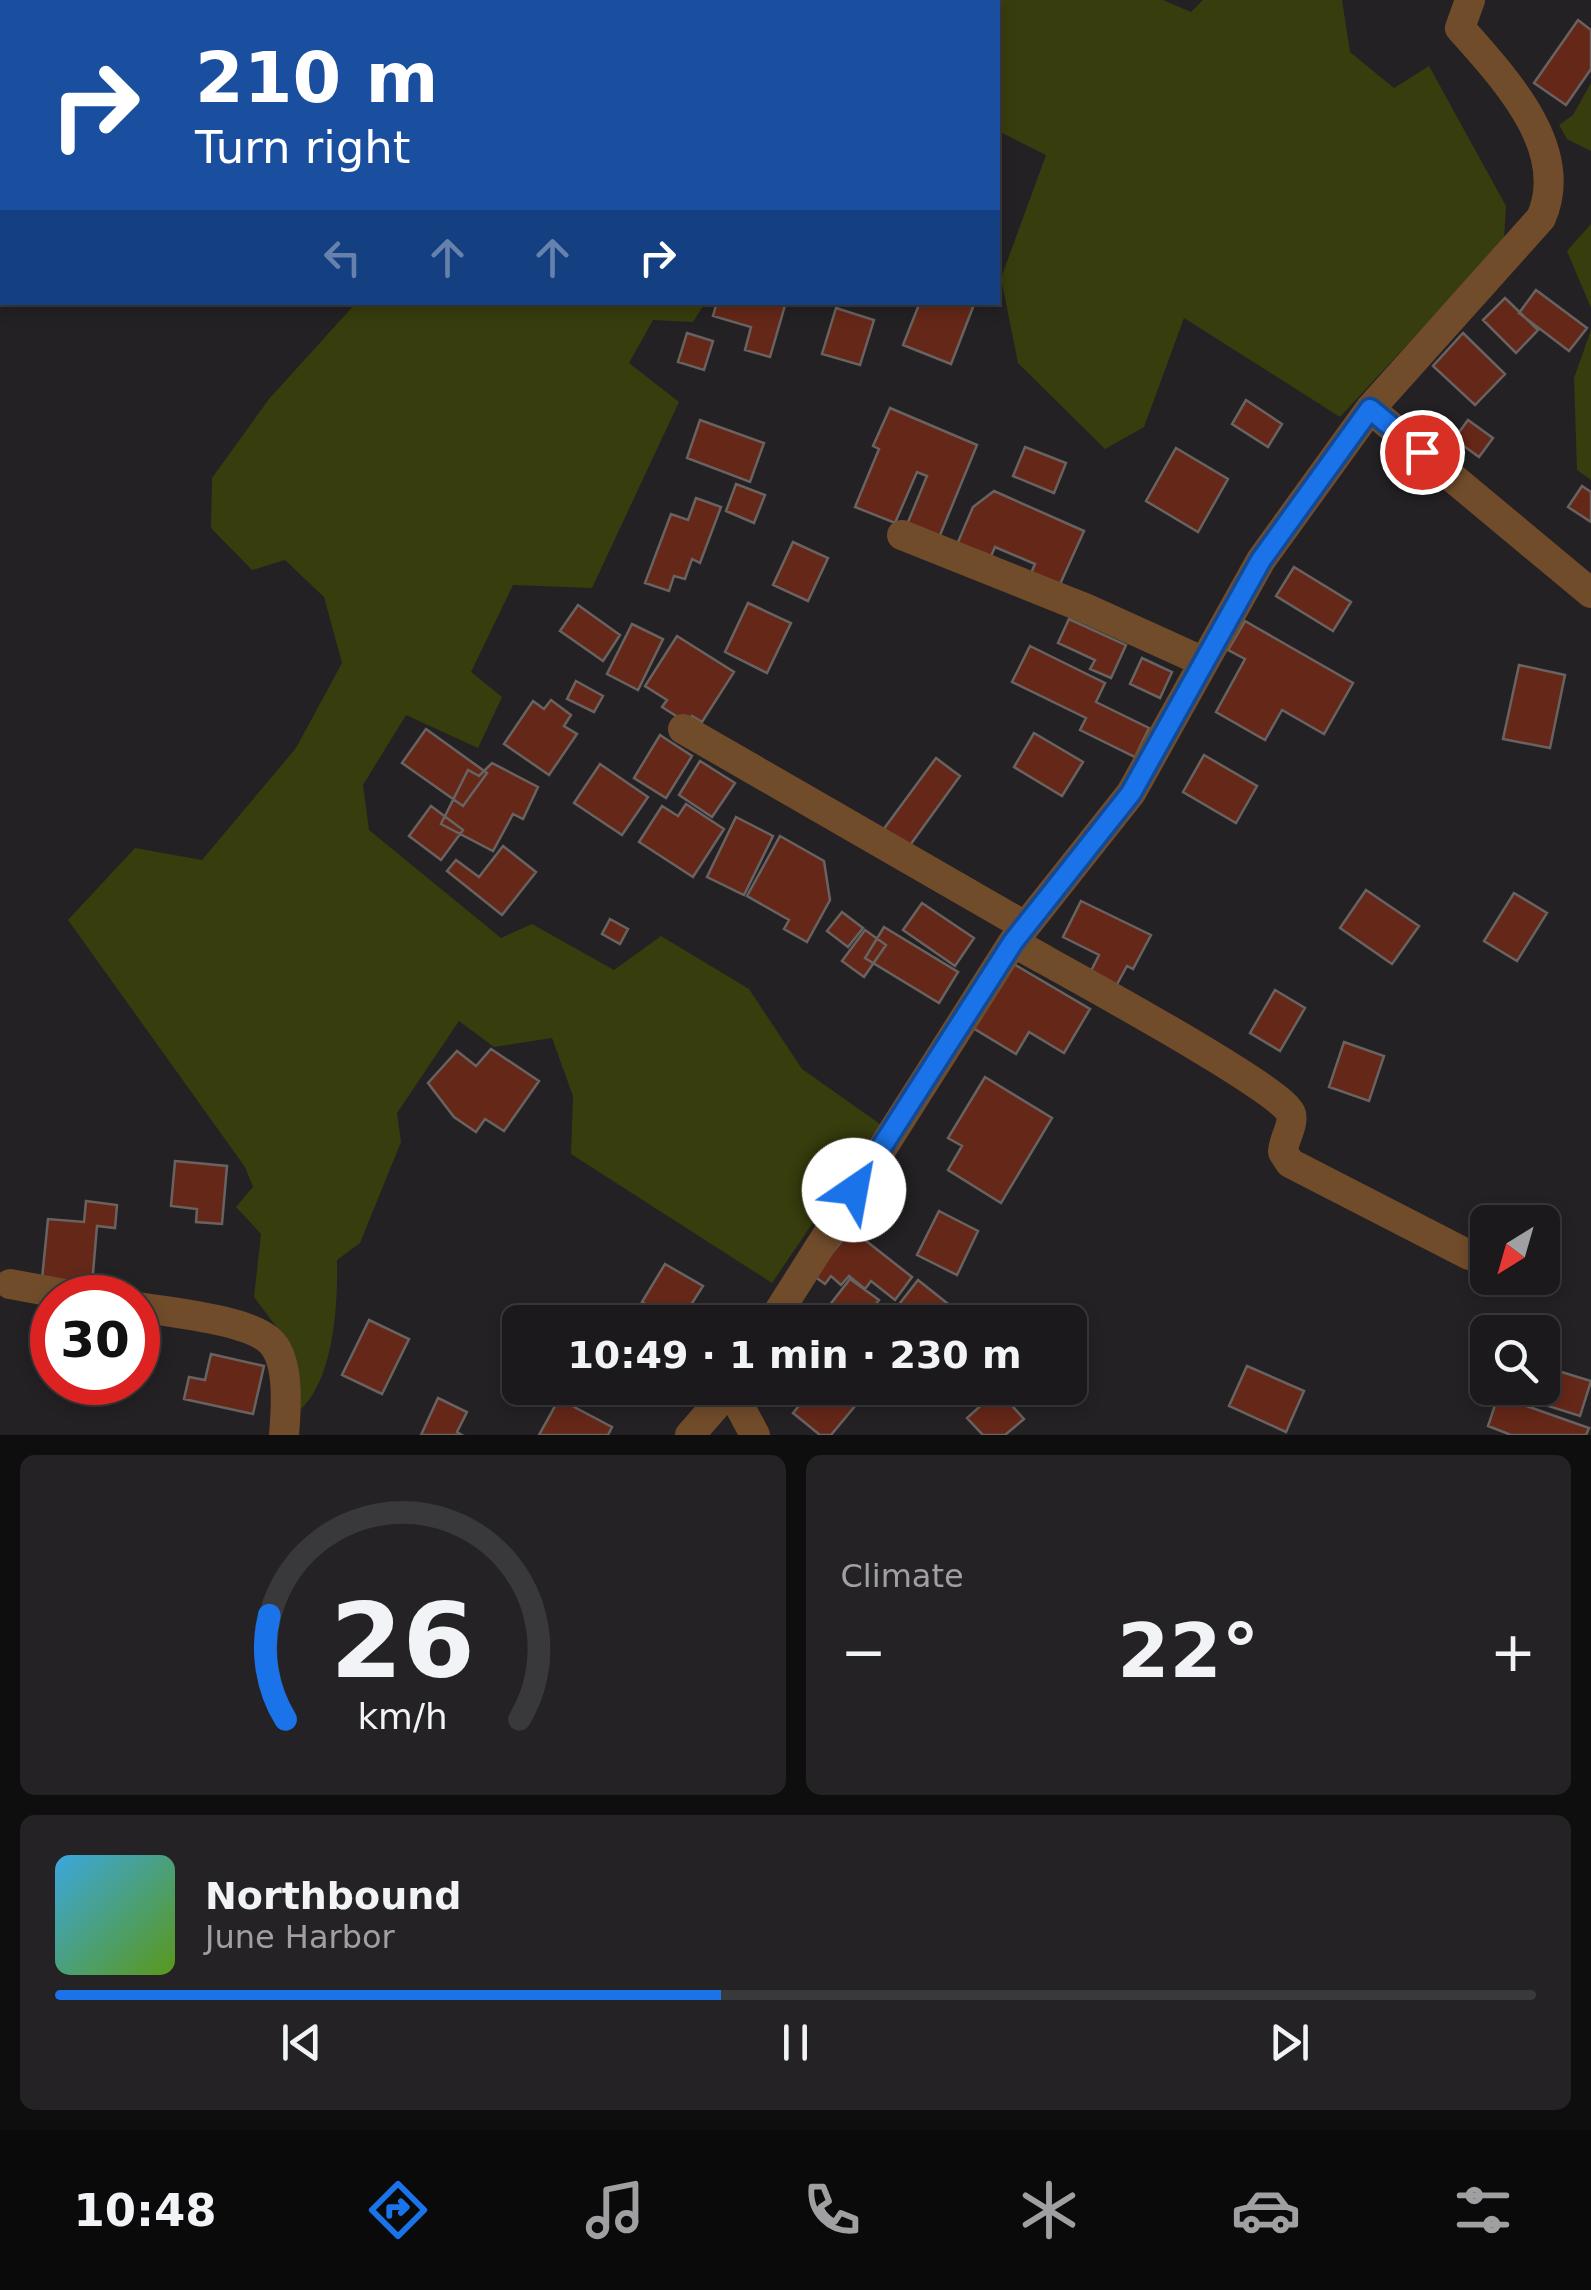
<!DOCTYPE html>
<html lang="en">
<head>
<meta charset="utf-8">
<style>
	:root { --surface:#1b191b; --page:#242224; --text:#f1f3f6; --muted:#a0a0a3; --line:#39383a; --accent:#1a73e8 }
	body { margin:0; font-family:"DejaVu Sans",sans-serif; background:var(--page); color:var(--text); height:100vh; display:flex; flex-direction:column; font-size:38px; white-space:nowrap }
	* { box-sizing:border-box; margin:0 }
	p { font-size:32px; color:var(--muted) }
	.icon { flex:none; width:55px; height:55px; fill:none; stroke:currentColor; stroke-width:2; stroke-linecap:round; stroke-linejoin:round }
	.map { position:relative; height:1435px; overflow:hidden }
	.drawer { display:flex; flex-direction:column; gap:20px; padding:20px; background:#0f0e0f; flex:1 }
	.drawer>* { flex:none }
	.top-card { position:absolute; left:0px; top:0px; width:1000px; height:305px; box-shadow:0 5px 15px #0003,0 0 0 2px var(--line); background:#1a4fa0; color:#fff; overflow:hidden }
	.needle { width:65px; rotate:217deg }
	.fabs { position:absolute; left:1470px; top:1205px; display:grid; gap:20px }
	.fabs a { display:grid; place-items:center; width:90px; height:90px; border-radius:15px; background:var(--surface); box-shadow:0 5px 15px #0003,0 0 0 2px var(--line); font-size:50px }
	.speed { position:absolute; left:30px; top:1275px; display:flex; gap:20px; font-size:50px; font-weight:700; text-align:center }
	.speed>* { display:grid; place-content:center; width:130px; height:130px; border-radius:50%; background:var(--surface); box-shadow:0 5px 15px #0003,0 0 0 2px var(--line); line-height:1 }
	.speed .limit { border:15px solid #d22; background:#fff; color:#111 }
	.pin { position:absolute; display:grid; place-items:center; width:85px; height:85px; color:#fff; margin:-42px; border:5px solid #fff; border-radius:50%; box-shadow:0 2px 10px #0007 }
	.me { position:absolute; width:110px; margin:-55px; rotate:33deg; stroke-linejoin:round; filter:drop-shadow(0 0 8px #0008) }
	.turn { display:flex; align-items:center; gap:35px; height:210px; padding:0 30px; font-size:45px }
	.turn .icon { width:130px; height:130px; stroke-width:2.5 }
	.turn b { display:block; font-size:70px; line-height:85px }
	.lanes { display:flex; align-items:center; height:95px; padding:0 30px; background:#0003; justify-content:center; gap:50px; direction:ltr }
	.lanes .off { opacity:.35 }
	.big { font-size:75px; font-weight:800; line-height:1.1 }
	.drawer .widget { flex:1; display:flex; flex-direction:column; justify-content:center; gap:15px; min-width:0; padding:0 35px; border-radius:15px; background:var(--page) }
	.drawer .dial { align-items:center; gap:0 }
	.dial svg { height:260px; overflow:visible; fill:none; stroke:var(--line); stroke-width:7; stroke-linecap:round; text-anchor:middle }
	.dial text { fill:var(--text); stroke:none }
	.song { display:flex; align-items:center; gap:30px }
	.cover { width:120px; height:120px; border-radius:15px; background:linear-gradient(135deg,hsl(200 70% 55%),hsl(90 70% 35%)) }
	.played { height:10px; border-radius:5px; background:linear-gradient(90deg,var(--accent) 45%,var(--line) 45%) }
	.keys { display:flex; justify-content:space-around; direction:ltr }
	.heat { display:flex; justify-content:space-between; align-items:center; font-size:55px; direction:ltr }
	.drawer .tiles { flex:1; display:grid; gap:20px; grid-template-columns:1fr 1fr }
	.widget:last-child { grid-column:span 2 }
	.trip { position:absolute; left:502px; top:1305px; width:585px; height:100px; border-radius:15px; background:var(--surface); box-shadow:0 5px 15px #0003,0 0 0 2px var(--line); font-weight:800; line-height:100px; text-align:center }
	.menu { display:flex; height:160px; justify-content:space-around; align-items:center; background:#0b0a0b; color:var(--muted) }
	.menu .icon { width:70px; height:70px }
	.menu .on { color:var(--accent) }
	.menu b { font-size:45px; color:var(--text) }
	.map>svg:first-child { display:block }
	.green { fill:#383d0d }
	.building { fill:#652718; stroke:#686361; stroke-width:2.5 }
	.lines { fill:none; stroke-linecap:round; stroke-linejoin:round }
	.minor { stroke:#714c2b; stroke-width:30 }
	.route-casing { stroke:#114b97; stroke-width:25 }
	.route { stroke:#1a73e8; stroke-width:18 }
</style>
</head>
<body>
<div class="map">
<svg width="1591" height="1435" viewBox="0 0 1591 1435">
	<rect width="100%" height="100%" fill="#242124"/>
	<path class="green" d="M0,0H352L2,2L0,175Z
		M519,0H1163L1191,12L1203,0H1342L1350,52L1394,88L1429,66L1506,206L1504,240L1340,417L1184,318L1144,427L1105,449L1018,363L1001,278L1046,155L998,131V2Z
		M1591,83V151L1567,139L1559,125L1573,115Z
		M1591,224V308L1567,251Z
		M356,303H705L693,322L653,320L629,363L679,402L592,588L513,585L471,672L502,697L478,748L406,715L363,785L369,830L501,938L532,924L614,970L661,936L749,989L802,1069L880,1124L772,1283L571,1154L573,1096L552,1038L494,1047L459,1021L397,1113L401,1142L360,1243L337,1260C338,1305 334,1387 294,1415L278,1329L254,1297L261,1234L236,1207L253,1187L245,1167L68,920L135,848L202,860L296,748L342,663L324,597L285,560L252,570L211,528L212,478L269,399Z
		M1591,330V480L1577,470L1574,378Z"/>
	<path class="building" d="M1578,20L1591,30V69L1566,105L1534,83Z
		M1536,290L1587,328L1569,351L1519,313Z
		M1505,298L1538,330L1516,353L1483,320Z
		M717,302H786L770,357L745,350L751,327L713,316Z
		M920,302H975L951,364L903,345Z
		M836,308L874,320L860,365L822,354Z
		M687,333L713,341L704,370L678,362Z
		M1463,333L1505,374L1475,405L1433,366Z
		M1246,400L1282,424L1268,447L1232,424Z
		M890,408L977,445L938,540L906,527L927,476L917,472L895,523L855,507L879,449L873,446Z
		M700,420L764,443L750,482L687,458Z
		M1468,420L1493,438L1479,457L1454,439Z
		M1025,447L1066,463L1054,493L1013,476Z
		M1176,448L1228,479L1198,532L1146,501Z
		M736,484L765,495L754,523L726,511Z
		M1582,486L1591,492V522L1568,507Z
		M994,491L1084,531L1056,593L1028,580L1035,564L995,547L988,563L955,549L973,507Z
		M696,498L721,507L700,563L692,559L685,579L674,576L669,591L645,583L671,514L688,520Z
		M793,542L828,558L808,601L773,585Z
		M1294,567L1351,602L1333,631L1276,596Z
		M748,603L791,623L767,673L725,652Z
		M578,605L620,635L603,661L560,631Z
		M1069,619L1126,645L1111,678L1090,669L1095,660L1058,643Z
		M1245,621L1353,683L1324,734L1282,710L1265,740L1216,712L1245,659L1228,650Z
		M632,624L663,639L638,690L607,674Z
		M677,636L734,672L702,722L692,716L687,723L662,707L667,700L645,686Z
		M1030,646L1105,683L1096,702L1149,728L1135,757L1080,730L1086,718L1012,682Z
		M1142,658L1172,672L1160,698L1130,684Z
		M1519,665L1565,675L1550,748L1503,739Z
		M576,681L603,696L594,712L567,699Z
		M551,700L571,715L564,726L577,734L549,775L504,744L533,701L544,709Z
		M426,729L487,773L463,806L402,763Z
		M1034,733L1083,762L1062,796L1014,767Z
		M660,735L692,756L666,798L634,778Z
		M1204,755L1257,786L1236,823L1183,792Z
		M936,758L960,776L908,848L883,830Z
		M700,761L735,783L712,817L679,795Z
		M492,763L538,787L523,819L513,814L493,851L441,824L468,770L479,776Z
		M600,764L648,797L622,835L574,803Z
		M686,804L724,829L693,877L639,842L662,806L678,816Z
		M431,806L463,830L441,860L409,836Z
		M736,817L773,836L744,895L707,877Z
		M780,836L824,861L830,900L807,942L784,929L789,920L747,896Z
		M503,846L536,872L502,915L447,871L456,860L479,877Z
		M1366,890L1419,926L1392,964L1340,928Z
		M1514,893L1547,913L1517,961L1484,941Z
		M1081,901L1151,935L1133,969L1127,966L1116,986L1090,973L1099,955L1063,937Z
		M922,903L974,938L955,966L903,930Z
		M842,912L863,928L848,947L827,931Z
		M610,919L628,929L620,944L602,934Z
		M884,927L958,972L939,1003L865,958Z
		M865,930L886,945L864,977L842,961Z
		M1012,963L1090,1009L1064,1053L1029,1032L1016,1054L973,1028Z
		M1275,990L1305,1008L1280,1051L1250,1033Z
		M1344,1042L1384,1056L1369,1101L1329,1087Z
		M491,1049L539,1081L504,1131L485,1119L476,1132L454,1117L428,1083L457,1051L476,1066Z
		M985,1077L1052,1118L1001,1203L948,1170L962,1146L948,1138Z
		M175,1161L227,1166L222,1224L196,1222L197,1209L171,1206Z
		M86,1201L117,1205L115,1228L97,1226L92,1285L42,1279L48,1219L84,1222Z
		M939,1211L978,1231L957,1275L917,1255Z
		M851,1229L912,1277L895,1300L871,1281L865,1289L849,1276L841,1285L831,1276L825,1284L814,1276Z
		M665,1264L703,1286L680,1322L642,1302Z
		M850,1279L879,1300L862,1322H821L818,1320Z
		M918,1280L957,1311L948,1322H906L893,1312Z
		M369,1320L409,1339L382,1394L342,1375Z
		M211,1354L264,1366L253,1414L184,1399L189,1377L205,1380Z
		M1247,1366L1304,1391L1286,1432L1229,1406Z
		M1542,1366L1591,1381L1580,1416L1529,1400L1533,1388H1542Z
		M797,1388H870L831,1435H820L793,1413L807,1396Z
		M998,1390L1024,1419L1005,1435H983L967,1418Z
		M1498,1396L1589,1428L1586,1435H1511L1488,1426Z
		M438,1398L467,1412L457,1432L462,1435H421Z
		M559,1399L612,1427L608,1435H539Z"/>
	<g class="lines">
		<path class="minor" d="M1370,409L1591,593
			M902,535L1087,609L1204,662
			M683,729L1025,926
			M1013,942C1049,963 1286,1090 1291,1114C1294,1126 1283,1140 1283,1152L1290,1163L1469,1255
			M10,1284L86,1298
			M138,1307C169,1312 252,1320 272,1343C290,1363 286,1411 284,1435
			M772,1322L1013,942L1131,793L1261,560L1370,409L1541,218C1572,148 1503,77 1460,28L1470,0
			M740,1388L741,1409L755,1435
			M690,1435L731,1388"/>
	</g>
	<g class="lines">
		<g class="route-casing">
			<path id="route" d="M854,1190L1013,942L1131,793L1261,560L1370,409L1422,452"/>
		</g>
		<use href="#route" class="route"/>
	</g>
</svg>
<div class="fabs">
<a><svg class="needle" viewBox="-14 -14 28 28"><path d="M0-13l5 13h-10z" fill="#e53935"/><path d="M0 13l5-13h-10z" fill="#a0a0a3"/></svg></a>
<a><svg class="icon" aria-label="search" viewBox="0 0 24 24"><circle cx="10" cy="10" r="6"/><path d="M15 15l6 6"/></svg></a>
</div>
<div class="speed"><div class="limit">30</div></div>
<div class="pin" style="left:1422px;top:452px;background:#d93025"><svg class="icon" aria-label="arrive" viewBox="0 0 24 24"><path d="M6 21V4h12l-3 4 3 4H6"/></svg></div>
<svg class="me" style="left:854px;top:1190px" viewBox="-20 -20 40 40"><circle r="19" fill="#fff"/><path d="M0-13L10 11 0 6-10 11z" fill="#1a73e8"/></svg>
<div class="trip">10:49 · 1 min · 230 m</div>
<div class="top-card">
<div class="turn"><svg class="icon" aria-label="right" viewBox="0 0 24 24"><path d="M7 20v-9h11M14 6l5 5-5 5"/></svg><div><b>210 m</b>Turn right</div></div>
<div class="lanes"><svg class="icon off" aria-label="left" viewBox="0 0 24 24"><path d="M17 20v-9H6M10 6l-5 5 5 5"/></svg><svg class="icon off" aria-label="ahead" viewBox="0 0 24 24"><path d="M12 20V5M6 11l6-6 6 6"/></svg><svg class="icon off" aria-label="ahead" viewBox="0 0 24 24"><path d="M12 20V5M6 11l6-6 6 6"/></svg><svg class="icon" aria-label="right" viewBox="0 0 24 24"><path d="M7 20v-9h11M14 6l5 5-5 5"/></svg></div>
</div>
</div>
<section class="drawer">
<div class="tiles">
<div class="widget dial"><svg viewBox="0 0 100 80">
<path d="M14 69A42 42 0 1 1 86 69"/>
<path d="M14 69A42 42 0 0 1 9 37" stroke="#1a73e8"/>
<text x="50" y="56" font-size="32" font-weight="700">26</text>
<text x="50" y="72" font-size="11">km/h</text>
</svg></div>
<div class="widget"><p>Climate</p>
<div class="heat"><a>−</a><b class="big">22°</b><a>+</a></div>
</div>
<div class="widget">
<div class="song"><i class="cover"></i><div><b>Northbound</b><p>June Harbor</p></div></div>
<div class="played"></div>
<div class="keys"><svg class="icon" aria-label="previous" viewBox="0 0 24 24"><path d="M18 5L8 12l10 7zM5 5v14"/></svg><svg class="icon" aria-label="pause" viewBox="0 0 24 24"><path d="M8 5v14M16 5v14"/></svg><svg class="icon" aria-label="next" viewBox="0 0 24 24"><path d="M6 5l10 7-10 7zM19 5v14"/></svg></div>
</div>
</div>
</section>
<nav class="menu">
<b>10:48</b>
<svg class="icon on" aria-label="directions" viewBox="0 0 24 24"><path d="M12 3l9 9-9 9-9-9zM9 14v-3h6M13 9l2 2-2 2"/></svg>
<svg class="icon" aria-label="music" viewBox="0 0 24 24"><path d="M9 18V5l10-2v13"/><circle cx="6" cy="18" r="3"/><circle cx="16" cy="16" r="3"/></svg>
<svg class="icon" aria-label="phone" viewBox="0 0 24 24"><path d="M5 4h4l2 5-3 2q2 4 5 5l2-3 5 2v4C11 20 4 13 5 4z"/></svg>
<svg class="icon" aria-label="climate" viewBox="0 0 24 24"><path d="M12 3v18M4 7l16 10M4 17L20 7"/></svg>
<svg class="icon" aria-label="car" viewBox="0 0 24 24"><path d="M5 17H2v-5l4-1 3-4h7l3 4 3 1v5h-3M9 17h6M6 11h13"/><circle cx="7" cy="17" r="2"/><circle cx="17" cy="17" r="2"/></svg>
<svg class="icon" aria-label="filters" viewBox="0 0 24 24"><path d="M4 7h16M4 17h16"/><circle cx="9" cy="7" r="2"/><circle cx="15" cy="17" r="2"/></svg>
</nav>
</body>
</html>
